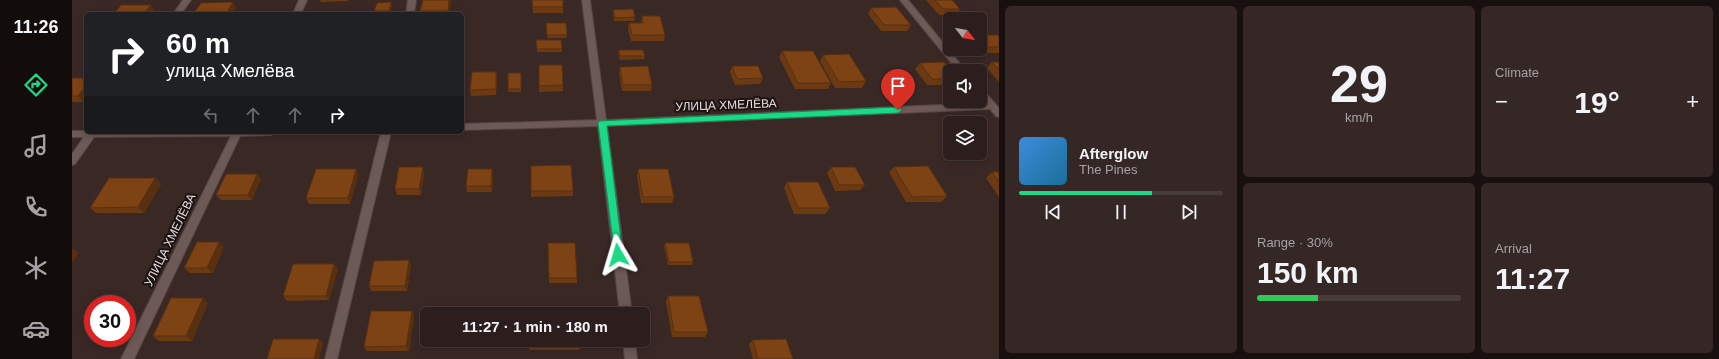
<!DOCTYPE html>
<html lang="en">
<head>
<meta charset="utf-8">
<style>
	:root { --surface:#2c1e1c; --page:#342725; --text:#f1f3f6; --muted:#a6a2a3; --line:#483c3b; --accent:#1cd988 }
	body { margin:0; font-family:Arial,sans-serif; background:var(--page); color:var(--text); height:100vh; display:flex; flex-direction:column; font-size:15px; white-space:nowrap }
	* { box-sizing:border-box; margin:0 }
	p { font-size:13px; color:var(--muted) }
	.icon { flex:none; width:22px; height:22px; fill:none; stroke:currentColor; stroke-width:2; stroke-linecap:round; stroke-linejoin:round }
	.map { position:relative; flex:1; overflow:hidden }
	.panel { display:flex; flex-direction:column; gap:6px; padding:6px; background:#18100f; width:720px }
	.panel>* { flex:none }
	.guide { position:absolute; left:12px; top:12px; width:380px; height:122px; border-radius:6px; box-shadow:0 2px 10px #0003,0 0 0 1px var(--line); background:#202124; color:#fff; overflow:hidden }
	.needle { width:26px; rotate:121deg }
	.fabs { position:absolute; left:871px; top:12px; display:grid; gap:8px }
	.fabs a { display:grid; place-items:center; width:44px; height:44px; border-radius:6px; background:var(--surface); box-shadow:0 2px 10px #0003,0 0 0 1px var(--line); font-size:20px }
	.speed { position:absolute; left:12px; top:295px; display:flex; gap:8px; font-size:20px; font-weight:700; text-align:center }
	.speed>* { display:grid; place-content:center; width:52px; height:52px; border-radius:50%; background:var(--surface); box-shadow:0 2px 10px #0003,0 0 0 1px var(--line); line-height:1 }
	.speed .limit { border:6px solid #d22; background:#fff; color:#111 }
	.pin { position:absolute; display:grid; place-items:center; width:34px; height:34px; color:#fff; margin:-41px -17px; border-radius:50% 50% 50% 0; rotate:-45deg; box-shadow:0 0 4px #0007 }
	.pin .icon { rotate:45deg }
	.me { position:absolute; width:44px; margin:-22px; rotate:353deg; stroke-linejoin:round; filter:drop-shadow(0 0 3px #0008) }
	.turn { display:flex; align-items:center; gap:14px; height:84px; padding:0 16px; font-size:18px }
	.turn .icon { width:52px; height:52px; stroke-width:2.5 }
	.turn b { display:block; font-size:28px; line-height:34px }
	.lanes { display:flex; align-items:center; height:38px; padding:0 16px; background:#0003; justify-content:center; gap:20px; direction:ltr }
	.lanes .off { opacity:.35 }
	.big { font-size:30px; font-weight:700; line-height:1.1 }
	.panel .card { flex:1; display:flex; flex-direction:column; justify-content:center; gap:6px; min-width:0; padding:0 14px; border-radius:6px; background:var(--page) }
	.panel .dial { align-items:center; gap:0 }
	.dial b { font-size:52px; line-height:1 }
	.song { display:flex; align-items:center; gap:12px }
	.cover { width:48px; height:48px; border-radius:6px; background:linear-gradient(135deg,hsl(210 70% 55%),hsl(200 70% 35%)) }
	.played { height:4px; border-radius:2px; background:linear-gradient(90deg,var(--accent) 65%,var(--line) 65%) }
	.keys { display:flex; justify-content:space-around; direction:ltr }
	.heat { display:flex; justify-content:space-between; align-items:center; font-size:22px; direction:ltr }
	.charge { height:6px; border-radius:3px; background:linear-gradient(90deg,#34c759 30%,var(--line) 0) }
	.panel .tiles { flex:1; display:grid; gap:6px; grid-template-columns:repeat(3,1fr) }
	.card:first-child { grid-row:span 2 }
	.trip { position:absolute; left:348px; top:307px; width:230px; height:40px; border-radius:6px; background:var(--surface); box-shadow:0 2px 10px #0003,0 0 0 1px var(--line); font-weight:700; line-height:40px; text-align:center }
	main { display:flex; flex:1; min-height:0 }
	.menu { display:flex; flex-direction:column; width:72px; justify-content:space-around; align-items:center; background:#120c0b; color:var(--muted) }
	.menu .icon { width:28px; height:28px }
	.menu .active { color:var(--accent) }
	.menu b { font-size:18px; color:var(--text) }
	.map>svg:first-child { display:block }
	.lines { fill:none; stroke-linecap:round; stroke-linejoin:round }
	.street-casing { stroke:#564744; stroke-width:2 }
	.street { fill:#6d5956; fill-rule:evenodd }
	.wall { fill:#6c3a12 }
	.shaded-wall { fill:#582f0f }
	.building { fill:#7e4315; stroke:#582f0f }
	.route { fill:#1cd988; stroke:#128d58 }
	.labels { text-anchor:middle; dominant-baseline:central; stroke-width:4; stroke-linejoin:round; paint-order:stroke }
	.street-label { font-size:12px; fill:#ecdfdd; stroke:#1b1312 }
</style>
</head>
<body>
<main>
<nav class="menu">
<b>11:26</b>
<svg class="icon active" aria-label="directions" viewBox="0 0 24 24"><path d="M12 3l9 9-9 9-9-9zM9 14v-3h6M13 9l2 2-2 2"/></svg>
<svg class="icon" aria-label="music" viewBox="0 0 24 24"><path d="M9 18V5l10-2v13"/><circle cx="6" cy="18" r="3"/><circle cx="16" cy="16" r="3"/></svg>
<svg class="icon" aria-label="phone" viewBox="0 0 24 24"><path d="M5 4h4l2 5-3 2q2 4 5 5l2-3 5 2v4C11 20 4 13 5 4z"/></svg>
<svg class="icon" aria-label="climate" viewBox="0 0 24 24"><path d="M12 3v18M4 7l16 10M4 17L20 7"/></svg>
<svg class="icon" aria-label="car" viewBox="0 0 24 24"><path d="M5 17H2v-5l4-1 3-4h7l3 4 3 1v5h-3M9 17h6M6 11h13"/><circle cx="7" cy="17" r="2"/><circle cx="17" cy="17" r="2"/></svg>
</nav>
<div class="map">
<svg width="927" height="359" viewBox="0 0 927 359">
	<rect width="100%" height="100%" fill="#3a2825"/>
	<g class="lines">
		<g class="street-casing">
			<path id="street" d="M111,0H119L109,14H101Z
				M227,0H235L229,14H221Z
				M336,0H344L342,14H334Z
				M510,0H518L534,120L913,103L908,98V89L911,90L927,108V117L924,116L918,109L535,126L560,314H548L526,126L390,130V124L525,120Z
				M828,0H836L894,71H886Z
				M0,131H14V132H204L199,135L168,136L62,359H49L159,136L22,137L3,164L0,165V154L12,137H0Z
				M309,132H319L265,359H253Z
				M551,340H563L565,359H553Z"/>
		</g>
		<use href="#street" class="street"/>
	</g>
	<path class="wall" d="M248,0H276V1L249,2Z
		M351,0H378L379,3L377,14H349L348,11Z
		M460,0L491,7V13H461Z
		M854,0H880L888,9L884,15H867Z
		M320,6L317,14H303L302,11Z
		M799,8L839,25L835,31H809L796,14Z
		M541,10L563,17L562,21H542L541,13Z
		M570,16L593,35L592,41H559L556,29L557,23H569Z
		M474,23L495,35L494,38H475Z
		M908,35L927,36V53H900L897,49H908Z
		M464,40L490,49V52H465Z
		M547,50L573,56L572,59L548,60L546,53Z
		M710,51L759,83L756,89H723L707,57Z
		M751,55L794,81L790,88H763L748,61Z
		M920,62H927V82L915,68Z
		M848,63L878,71V85H855L843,69Z
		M467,65L491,85V91L467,92Z
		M660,66L691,78L688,84L663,85L658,72Z
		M548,67L580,85L579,91H550L547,73Z
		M424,72L425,78L424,95L399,96L398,90Z
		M449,73V92H436V89Z
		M0,78L11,102H0Z
		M459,166L501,191V196L459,197Z
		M759,167L793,185L788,190L763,191L755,173Z
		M822,167L875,196L869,202H834L817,172Z
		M284,169L286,175L278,204H237L234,198Z
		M420,169L421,175L420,192H395L394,186Z
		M566,169L602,197L600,203H569L565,175Z
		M920,172H927V197L914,178Z
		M352,173L349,195H325L323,189Z
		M185,174L189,179L180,200H149L144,195Z
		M83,178L89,184L72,213H24L18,208Z
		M715,182L758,208L753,214H722L712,188Z
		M476,243L505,278V283H477Z
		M593,243L621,262L620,265H596L592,246Z
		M152,247L141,273H118L112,268Z
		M337,260L339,265L335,291H299L297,286Z
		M266,269L257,300L215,301L211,296Z
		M596,296L636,332L633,337H600L594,301Z
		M136,303L120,341H87L81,336Z
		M340,311L342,316L337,351H295L292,347Z
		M457,340L508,346L507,350H457Z
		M681,340L721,359H681L677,344Z"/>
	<path class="shaded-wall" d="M377,0H378L379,3L377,14H376V11Z
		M161,2L164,8L160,14H154Z
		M319,2L320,6L317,14V11Z
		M79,5L83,11L81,14H73L72,13Z
		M424,72L425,78L424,95Z
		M14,86V99L11,102L6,96Z
		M351,167L352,173L349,195L347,189Z
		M284,169L286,175L278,204L276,198Z
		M420,169L421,175L420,192L419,186Z
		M185,174L189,179L180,200L176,195Z
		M83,178L89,184L72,213L66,207Z
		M147,242L152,247L141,273L135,268Z
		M0,248L7,253L0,263Z
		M337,260L339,265L335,291L333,286Z
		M262,264L266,269L257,300L254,296Z
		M131,298L136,303L120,341L114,336Z
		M340,311L342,316L337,351L334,346Z
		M247,339L251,343L247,359H242Z"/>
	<path class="building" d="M351,0H377L376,11H348Z
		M460,0H491V7H461Z
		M863,0H880L888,9H871Z
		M161,2L154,14H121L129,3Z
		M319,2L317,11H302L305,3Z
		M49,5H79L72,13L42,14Z
		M824,7L839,25H812L799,8Z
		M561,9L563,17L543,18L541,10Z
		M570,16H588L593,35H560L557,23H571Z
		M474,23H494L495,35H475Z
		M908,35H926L927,36V47H908Z
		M464,40H489L490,49H465Z
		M547,50H571L573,56H548Z
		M710,51H741L759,83H726Z
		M777,54L794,81L767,82L751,55Z
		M872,62L879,71H878V79H860L848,63Z
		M920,62H927V70Z
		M467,65H490L491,85L467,86Z
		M576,66L580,85H551L548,67Z
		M660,66H686L691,78L665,79Z
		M400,72H424V89L398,90Z
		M436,73H449V89H436Z
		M0,78H14V86L6,96H0Z
		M499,165L501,191H459V166Z
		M856,166L875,196L840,197L822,167Z
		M327,167H351L347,189H323Z
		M759,167H783L793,185H767Z
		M244,169H284L276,198H234Z
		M396,169H420L419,186H394Z
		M566,169H596L602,197H571Z
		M920,172H927V182Z
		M154,174H185L176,195H144Z
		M37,178H83L66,207L18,208Z
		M715,182H746L758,208H726Z
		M125,242H147L135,268H112Z
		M476,243H503L505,278H477Z
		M593,243H617L621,262H597Z
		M337,260L333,286H297L302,261Z
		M221,264H262L254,296H211Z
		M596,296H627L636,332H602Z
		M99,298H131L114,336H81Z
		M506,309V314H457V310Z
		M299,311H340L334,346L292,347Z
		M201,339H247L242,359H195Z
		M714,339L721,359H686L681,340Z
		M457,340H508V346H457Z"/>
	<path class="route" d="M826,107L830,110L826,113L535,126L551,255L550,258L546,260L543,258L526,123L527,121Z"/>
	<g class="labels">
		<g class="street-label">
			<text transform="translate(654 105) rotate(-2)">УЛИЦА ХМЕЛЁВА</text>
			<text transform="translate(98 240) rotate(-64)">УЛИЦА ХМЕЛЁВА</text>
		</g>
	</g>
</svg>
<div class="fabs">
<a><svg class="needle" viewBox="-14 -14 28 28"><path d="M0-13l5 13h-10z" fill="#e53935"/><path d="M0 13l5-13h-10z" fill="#a6a2a3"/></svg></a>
<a><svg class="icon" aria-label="sound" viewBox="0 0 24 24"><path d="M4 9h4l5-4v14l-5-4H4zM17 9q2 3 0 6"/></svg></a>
<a><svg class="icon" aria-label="layers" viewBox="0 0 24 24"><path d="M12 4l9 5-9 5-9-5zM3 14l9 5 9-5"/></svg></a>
</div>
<div class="speed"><div class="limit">30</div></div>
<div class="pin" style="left:826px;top:110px;background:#d93025"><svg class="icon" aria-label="arrive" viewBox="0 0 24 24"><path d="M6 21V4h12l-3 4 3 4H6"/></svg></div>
<svg class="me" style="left:546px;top:255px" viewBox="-20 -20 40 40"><path d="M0-17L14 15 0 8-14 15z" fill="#1cd988" stroke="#fff" stroke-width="4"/></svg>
<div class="trip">11:27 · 1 min · 180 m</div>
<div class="guide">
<div class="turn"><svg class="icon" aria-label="right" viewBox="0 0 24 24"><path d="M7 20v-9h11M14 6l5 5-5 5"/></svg><div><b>60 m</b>улица Хмелёва</div></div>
<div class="lanes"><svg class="icon off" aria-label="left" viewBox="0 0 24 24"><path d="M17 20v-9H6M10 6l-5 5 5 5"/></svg><svg class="icon off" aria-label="ahead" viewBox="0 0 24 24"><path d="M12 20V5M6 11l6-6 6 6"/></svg><svg class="icon off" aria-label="ahead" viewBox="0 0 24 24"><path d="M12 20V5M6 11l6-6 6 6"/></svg><svg class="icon" aria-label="right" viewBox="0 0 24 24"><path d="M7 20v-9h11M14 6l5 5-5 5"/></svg></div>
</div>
</div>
<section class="panel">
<div class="tiles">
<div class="card">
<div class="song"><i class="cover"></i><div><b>Afterglow</b><p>The Pines</p></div></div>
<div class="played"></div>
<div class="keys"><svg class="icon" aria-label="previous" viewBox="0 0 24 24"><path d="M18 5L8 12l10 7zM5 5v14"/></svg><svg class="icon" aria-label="pause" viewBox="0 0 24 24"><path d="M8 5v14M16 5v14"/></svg><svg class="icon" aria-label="next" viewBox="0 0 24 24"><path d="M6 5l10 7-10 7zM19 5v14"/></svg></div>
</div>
<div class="card dial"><b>29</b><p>km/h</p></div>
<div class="card"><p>Climate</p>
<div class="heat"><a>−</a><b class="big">19°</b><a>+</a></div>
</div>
<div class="card"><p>Range · 30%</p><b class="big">150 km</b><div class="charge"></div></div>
<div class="card"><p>Arrival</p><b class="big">11:27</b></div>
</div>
</section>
</main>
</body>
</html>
